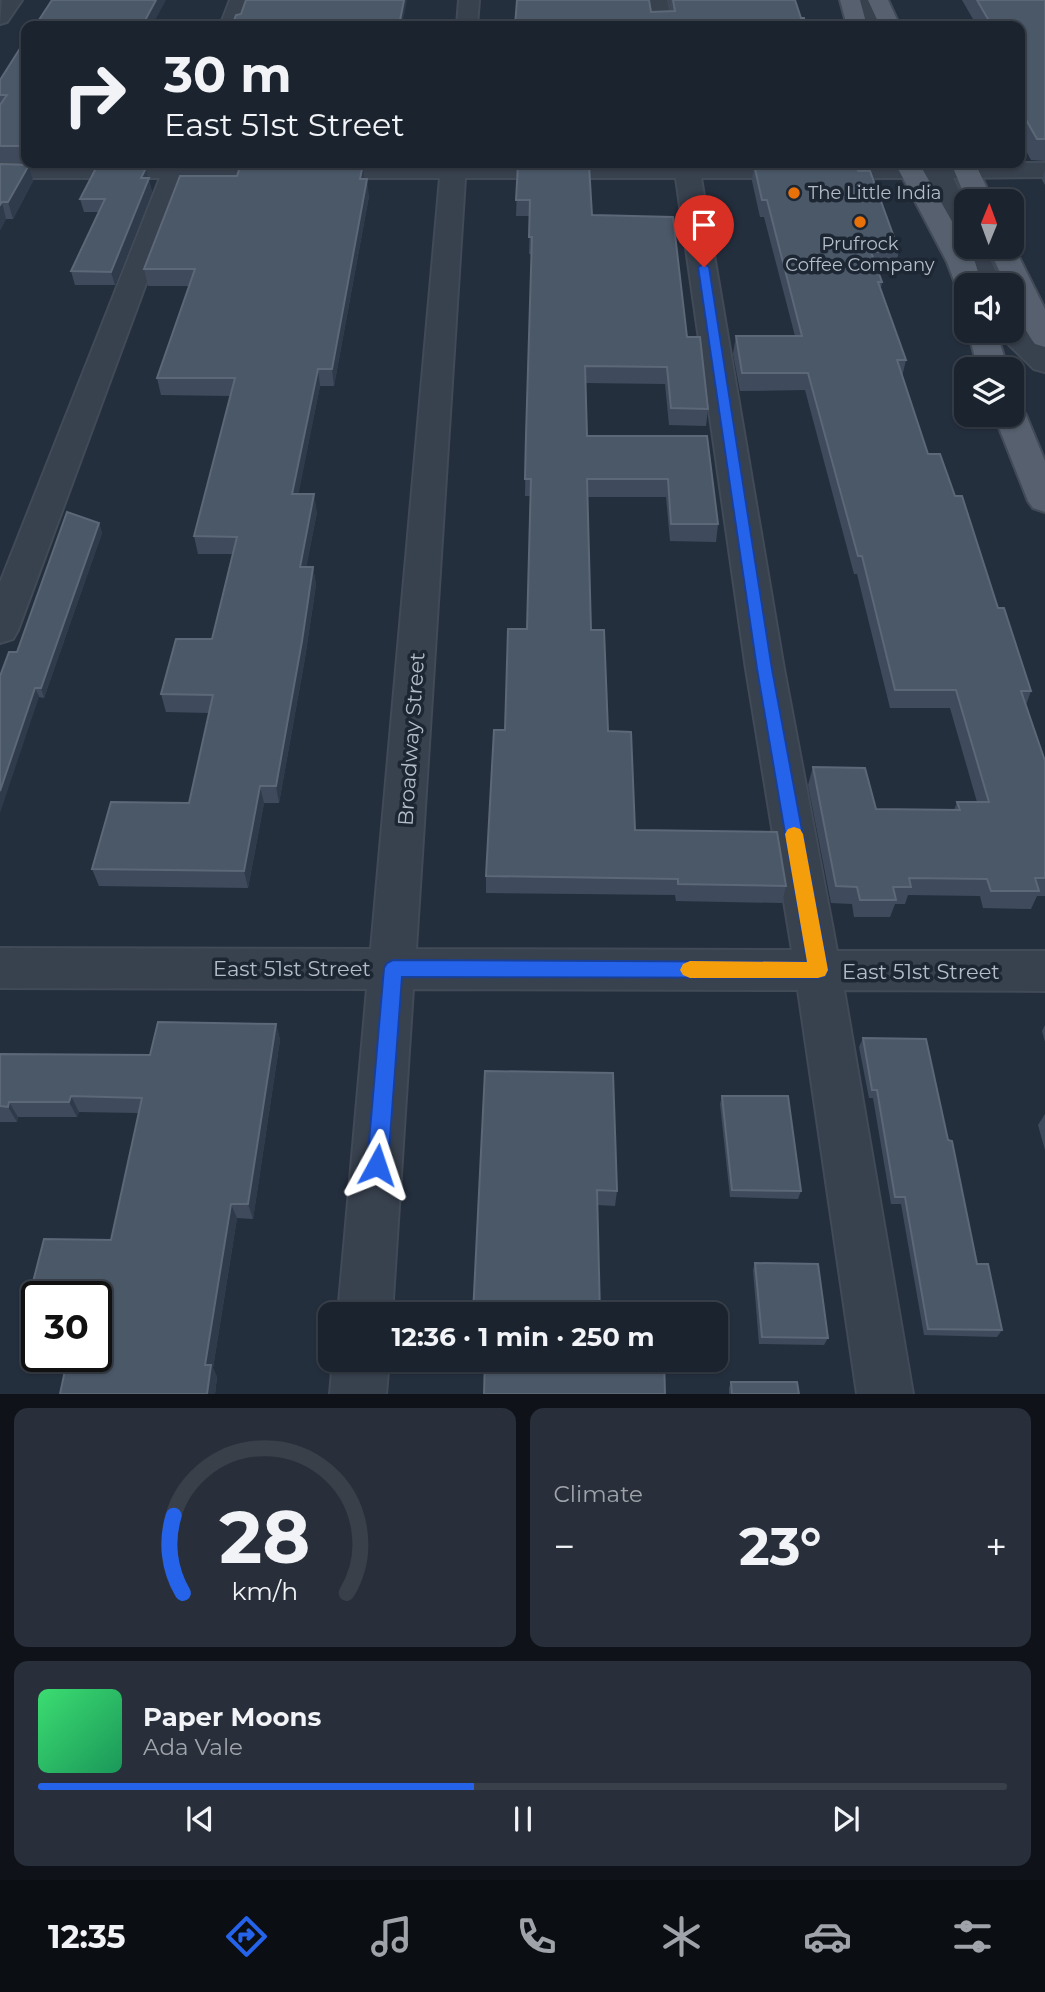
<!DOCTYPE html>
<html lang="en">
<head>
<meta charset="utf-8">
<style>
	:root { --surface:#1b232e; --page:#282f3a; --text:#f1f3f6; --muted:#a0a4aa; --line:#39404a; --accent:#2563eb }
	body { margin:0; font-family:Montserrat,sans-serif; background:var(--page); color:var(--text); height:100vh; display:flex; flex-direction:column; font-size:26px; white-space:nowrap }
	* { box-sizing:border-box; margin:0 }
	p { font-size:23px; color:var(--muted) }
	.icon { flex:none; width:38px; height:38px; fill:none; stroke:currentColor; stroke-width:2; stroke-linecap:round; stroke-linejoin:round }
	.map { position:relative; height:1394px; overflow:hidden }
	.panel { display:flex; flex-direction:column; gap:14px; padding:14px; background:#0f1319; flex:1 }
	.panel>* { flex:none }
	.hud { position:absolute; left:21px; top:21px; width:1004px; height:147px; border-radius:14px; box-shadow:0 2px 5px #0004,0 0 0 2px var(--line); background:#1b232e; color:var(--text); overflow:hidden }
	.needle { width:46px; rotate:1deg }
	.tools { position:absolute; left:954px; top:189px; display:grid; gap:14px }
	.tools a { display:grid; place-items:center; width:70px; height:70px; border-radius:14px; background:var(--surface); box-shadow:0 2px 5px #0004,0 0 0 2px var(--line); font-size:35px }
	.speed { position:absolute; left:21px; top:1281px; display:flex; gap:14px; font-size:35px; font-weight:700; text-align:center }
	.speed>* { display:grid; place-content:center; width:91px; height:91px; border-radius:50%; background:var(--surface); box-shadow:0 2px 5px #0004,0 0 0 2px var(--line); line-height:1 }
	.speed .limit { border:4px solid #111; border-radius:10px; background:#fff; color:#111 }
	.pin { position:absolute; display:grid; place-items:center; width:60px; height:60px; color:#fff; margin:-72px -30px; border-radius:50% 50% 50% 0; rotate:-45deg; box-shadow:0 0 7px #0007 }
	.pin .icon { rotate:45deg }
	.me { position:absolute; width:77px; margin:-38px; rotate:5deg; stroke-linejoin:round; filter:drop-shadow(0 0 5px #0008) }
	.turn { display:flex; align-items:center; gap:24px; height:147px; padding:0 28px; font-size:32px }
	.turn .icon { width:91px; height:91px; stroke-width:2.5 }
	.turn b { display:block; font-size:49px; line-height:60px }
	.big { font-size:52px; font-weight:700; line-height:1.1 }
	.panel .widget { flex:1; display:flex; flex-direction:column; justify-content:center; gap:10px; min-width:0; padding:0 24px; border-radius:14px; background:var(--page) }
	.panel .dial { align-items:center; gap:0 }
	.dial svg { height:182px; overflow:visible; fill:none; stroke:var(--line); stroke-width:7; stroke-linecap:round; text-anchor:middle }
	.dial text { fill:var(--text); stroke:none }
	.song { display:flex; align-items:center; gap:21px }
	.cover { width:84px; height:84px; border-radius:10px; background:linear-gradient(135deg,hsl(140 70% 55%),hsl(150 70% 35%)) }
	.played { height:7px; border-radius:4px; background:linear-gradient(90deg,var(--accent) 45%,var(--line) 45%) }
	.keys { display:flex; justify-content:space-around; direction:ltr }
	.heat { display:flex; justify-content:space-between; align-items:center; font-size:38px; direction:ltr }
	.panel .tiles { flex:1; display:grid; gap:14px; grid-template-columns:1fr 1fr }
	.widget:last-child { grid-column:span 2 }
	.trip { position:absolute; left:318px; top:1302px; width:410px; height:70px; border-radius:14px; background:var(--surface); box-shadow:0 2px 5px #0004,0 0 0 2px var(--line); font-weight:700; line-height:70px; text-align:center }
	.dock { display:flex; height:112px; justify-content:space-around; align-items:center; background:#0b0e12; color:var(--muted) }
	.dock .icon { width:49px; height:49px }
	.dock .active { color:var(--accent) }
	.dock b { font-size:32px; color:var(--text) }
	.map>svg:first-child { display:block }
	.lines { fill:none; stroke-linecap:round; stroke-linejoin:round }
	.minor-casing { stroke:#414a57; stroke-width:4 }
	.major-casing { stroke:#414a57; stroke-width:4 }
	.minor { fill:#38414e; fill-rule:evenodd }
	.major { fill:#56606e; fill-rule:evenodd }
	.wall { fill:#3f4b5c }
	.shaded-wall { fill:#2f3b4b }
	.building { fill:#4b5868; stroke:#5c6777; stroke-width:2 }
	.route { fill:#2563eb; stroke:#184099; stroke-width:2 }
	.slow { fill:#f59e0b }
	.food-dot { fill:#e8710a; stroke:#1d2633; stroke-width:2.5 }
	.labels { text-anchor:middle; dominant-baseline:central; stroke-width:7; stroke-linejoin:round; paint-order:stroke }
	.far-poi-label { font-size:18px; fill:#b4bcc9; stroke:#1d2633; text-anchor:start }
	.street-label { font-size:21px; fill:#b4bcc9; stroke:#1d2633 }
</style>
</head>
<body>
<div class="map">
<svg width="1045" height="1394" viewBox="0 0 1045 1394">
	<rect width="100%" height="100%" fill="#242f3e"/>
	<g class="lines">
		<g class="minor-casing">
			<path id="minor" d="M2,0H22L7,22L0,24Z
				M230,0H250L240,26H220Z
				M459,0H479L477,26H457Z
				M647,0H667L672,26H652Z
				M855,0H875L886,26H866Z
				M166,163H1045V177L953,178L966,206V247H984L1002,285H974L958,247L961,242L953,235L928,178H701L784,669L837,951H1045V991L844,990L913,1394H857L798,990L413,989L392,1314H338L367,989L0,988V948L371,949L440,178H185L18,630L13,639L0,643V583L160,178H0V164ZM465,178H676L746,669L792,950L416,949Z
				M1012,323L1019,325L1045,347V372L1034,369L995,331H1012Z
				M333,1360H389L386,1394H330Z"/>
		</g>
		<g class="major-casing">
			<path id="major" d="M840,0H860L867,26H847Z
				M868,0H888L900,26H880Z
				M895,163H919L975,262L982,285H966V293L958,291L947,262Z
				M951,163H975L993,201H967Z
				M1012,243L1045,309V347L1035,344C1023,328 1012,305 1012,285H1006L988,247H1012Z
				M968,331H996L1008,369H978Z
				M1012,406L1021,408L1026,415L1045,461V512L1033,508L1028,501L994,415H1012Z"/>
		</g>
		<use href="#minor" class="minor"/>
		<use href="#major" class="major"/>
	</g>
	<path class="wall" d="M669,0H795L801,18L651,12H671Z
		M962,0H1045V161L1031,160L1020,140V26H977Z
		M26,39V162H0V80Z
		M0,164L29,165L33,181L13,219H6L0,230Z
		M754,164L858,171L899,251L895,268L877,269L882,282L881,288L906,360L902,377L928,454L955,496L1031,691L1026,705L1045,761V896H1037L1031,909L983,908L980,896L908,895L905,904H895L890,917H854L852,904L831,903L808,785L813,767L876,809L954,810L957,802H977L950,708H890L857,574H854L805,390L740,391L733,354L736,336H795L764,217H760L752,181Z
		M518,165L592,215L687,337L708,409L706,426L669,425L665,384L586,383L587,436H707L718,524L716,542L670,541L666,497H587L591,630L608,731L635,830L786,886L782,903L676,901L675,895L486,893V876L505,730L527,629L530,496H525L526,435L532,254H529L530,216H516Z
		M146,168L152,192L115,285H75L71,271L99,212H84L80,199Z
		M1045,169V185L1042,180Z
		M364,179L369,196L334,386H320L298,494L317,512L306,567H313L316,585L305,658L279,803H264L248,888L99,886L92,869L189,803L209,713L166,712L161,694L212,639L233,554H198L194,536L231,396L161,395L157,378L189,286H148L144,269Z
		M99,523L102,533L44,698L39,697L17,652Z
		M158,1022L276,1024L280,1040L253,1219L237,1218L213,1368L217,1377L215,1394H60L68,1356H96V1297H37V1338L32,1337L22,1325L44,1239L111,1240L139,1113L79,1112L77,1117H18L17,1122H0V1054L150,1055Z
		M1045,1025V1042L1042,1031Z
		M863,1038L948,1140L977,1264L1002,1330L997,1337L924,1335L901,1204H891L873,1098H869L859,1047Z
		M485,1071L617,1191L615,1206L598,1205Z
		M722,1096L801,1191L798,1199L730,1197L720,1104Z
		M1045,1114V1150L1038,1125Z
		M755,1263L828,1338L824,1345L759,1344L753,1270Z
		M731,1382L799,1394H729V1388Z"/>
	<path class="shaded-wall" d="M156,0H166L152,26H142Z
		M404,0H407L402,26H399Z
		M363,164L364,181L360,179Z
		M29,165L33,181L13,219L8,202Z
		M146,168L152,192L115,285L111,272L141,178Z
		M367,179L369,196L334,386L332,369Z
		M2,202L6,219L0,230V205Z
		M318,369L320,386L295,512L292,494Z
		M314,494L317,512L303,585L300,567Z
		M99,523L102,533L44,698L41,688Z
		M313,567L316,585L305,658L279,803L276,786Z
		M35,688L39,697L0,813V791Z
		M260,786L264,803L248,888L244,871Z
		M276,1024L280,1040L253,1219L248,1204Z
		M71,1096L79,1112L77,1117L69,1102Z
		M9,1102L18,1117L17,1122L8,1107Z
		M231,1204L237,1218L213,1368L217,1377L215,1394H207L205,1365Z"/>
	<path class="building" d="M52,0H156L142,26H35Z
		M246,0H404L399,26H232L236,15L241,14Z
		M517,0H649L651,12L675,11L673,0H795L801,18H804L806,26H515Z
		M977,0H1045V139H1037L1020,109V84H1025L1020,76V26H992Z
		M26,39V146H0V105L7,95H0V80Z
		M0,164L29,165L8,202H2L0,205Z
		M241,164H363L360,179H367L332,369H318L292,494H314L300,567H313L302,641L276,786H260L244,871L92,869L111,802L189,803L213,695L161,694L176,639H212L237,537L194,536L235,378H157L195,269H144L180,176H237Z
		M754,164H856L858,171H870L899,251L871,252L882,282H878L906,360H897L928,454H940L955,496H962L998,608H1004L1031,691H1021L1045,761V878H1035L1039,891H991L987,879L909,878L911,887H893L896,900H860L857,887L836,886L813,767L865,768L876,809L960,810L957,802H989L956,690H895L862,556H858L808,373H742L736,336H802L767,200H762Z
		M518,165H589L592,215L673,217L687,337H700L708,409L671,408L667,367L585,366L587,436H707L718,524H671L668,479H587L591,630H604L608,731L631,732L635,830L777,832L786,886L678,884V879L486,876L494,730H505L508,629H527L531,479H525L526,435L532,237H529L530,200H516Z
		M96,168H146L141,178H149L111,272L71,271L105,199H80Z
		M67,512L99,523L41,688H35L0,791V676L9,652H17Z
		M158,1022L276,1024L248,1204H231L205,1365H211L207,1394H60L68,1356H96V1297H37V1325H22L44,1239L111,1240L142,1098L71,1096L69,1102H9L8,1107L0,1106V1054L150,1055Z
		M863,1038L926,1039L948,1140L952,1141L977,1264H988L1002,1330L928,1329L905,1197H895L877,1090H872Z
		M485,1071L613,1073L617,1191L597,1190L600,1314H473Z
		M722,1096H788L801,1191L732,1190Z
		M755,1263L818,1264L828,1338L762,1337Z
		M485,1360H664L665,1394H484Z
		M731,1382H797L799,1394H732Z"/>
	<path class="route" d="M704,264L709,267L772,669L828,970L825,976L818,978L402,977L388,1165L385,1172L377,1175L370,1172L367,1165L384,968L387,963L393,960L807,962L757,669L698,267Z"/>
	<path class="slow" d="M794,827L800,829L803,834L828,970L825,976L818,978H690L683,975L680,970L683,964L690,961L807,962L785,834L788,829Z"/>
	<g class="food-dot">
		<circle cx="794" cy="193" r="7"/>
		<circle cx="860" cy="222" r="7"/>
	</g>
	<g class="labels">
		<g class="far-poi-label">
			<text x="808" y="193">The Little India</text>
			<text x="860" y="244" text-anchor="middle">Prufrock<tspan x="860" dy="21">Coffee Company</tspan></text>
		</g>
		<g class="street-label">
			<text transform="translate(411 739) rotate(-86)">Broadway Street</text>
			<text x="292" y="968">East 51st Street</text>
			<text x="921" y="971">East 51st Street</text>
		</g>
	</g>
</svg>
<div class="tools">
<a><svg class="needle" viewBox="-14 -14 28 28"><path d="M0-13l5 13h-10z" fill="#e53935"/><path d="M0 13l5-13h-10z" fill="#a0a4aa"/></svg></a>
<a><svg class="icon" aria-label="sound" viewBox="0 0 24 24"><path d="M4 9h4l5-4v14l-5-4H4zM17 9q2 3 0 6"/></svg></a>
<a><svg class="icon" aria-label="layers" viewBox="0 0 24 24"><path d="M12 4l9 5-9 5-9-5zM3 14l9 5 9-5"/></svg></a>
</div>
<div class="speed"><div class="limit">30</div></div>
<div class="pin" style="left:704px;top:267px;background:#d93025"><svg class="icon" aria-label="arrive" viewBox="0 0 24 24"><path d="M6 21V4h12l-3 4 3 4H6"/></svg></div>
<svg class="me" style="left:377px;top:1165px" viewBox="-20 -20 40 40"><path d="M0-17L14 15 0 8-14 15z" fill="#2563eb" stroke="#fff" stroke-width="4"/></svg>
<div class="trip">12:36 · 1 min · 250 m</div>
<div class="hud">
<div class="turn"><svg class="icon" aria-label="right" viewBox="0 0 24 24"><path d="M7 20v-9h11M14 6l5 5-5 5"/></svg><div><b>30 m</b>East 51st Street</div></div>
</div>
</div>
<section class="panel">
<div class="tiles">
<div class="widget dial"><svg viewBox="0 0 100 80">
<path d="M14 69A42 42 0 1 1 86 69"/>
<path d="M14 69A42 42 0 0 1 10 35" stroke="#2563eb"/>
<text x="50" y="56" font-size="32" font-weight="700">28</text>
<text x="50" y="72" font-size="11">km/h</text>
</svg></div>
<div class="widget"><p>Climate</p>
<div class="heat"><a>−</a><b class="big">23°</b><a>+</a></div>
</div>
<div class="widget">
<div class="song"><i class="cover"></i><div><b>Paper Moons</b><p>Ada Vale</p></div></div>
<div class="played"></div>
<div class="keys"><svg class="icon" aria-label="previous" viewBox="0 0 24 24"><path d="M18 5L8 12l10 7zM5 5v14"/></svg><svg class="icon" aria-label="pause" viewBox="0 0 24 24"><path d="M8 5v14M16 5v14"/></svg><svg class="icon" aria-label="next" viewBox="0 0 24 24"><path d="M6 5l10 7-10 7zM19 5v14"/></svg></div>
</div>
</div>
</section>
<nav class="dock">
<b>12:35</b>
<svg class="icon active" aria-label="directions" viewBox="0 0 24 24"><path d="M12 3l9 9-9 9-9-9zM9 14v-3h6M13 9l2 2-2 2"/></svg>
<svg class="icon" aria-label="music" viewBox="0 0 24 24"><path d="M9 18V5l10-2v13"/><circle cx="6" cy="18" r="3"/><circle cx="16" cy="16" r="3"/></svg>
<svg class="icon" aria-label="phone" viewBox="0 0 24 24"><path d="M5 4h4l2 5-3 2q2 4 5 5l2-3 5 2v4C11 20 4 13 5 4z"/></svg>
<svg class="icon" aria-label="climate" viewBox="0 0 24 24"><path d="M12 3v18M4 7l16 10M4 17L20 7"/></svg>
<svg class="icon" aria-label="car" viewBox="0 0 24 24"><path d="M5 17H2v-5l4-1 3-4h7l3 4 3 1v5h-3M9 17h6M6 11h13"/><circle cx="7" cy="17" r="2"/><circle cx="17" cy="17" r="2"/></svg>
<svg class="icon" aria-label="filters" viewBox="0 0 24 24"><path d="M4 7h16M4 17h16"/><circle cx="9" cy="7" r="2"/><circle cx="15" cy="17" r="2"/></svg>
</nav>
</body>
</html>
